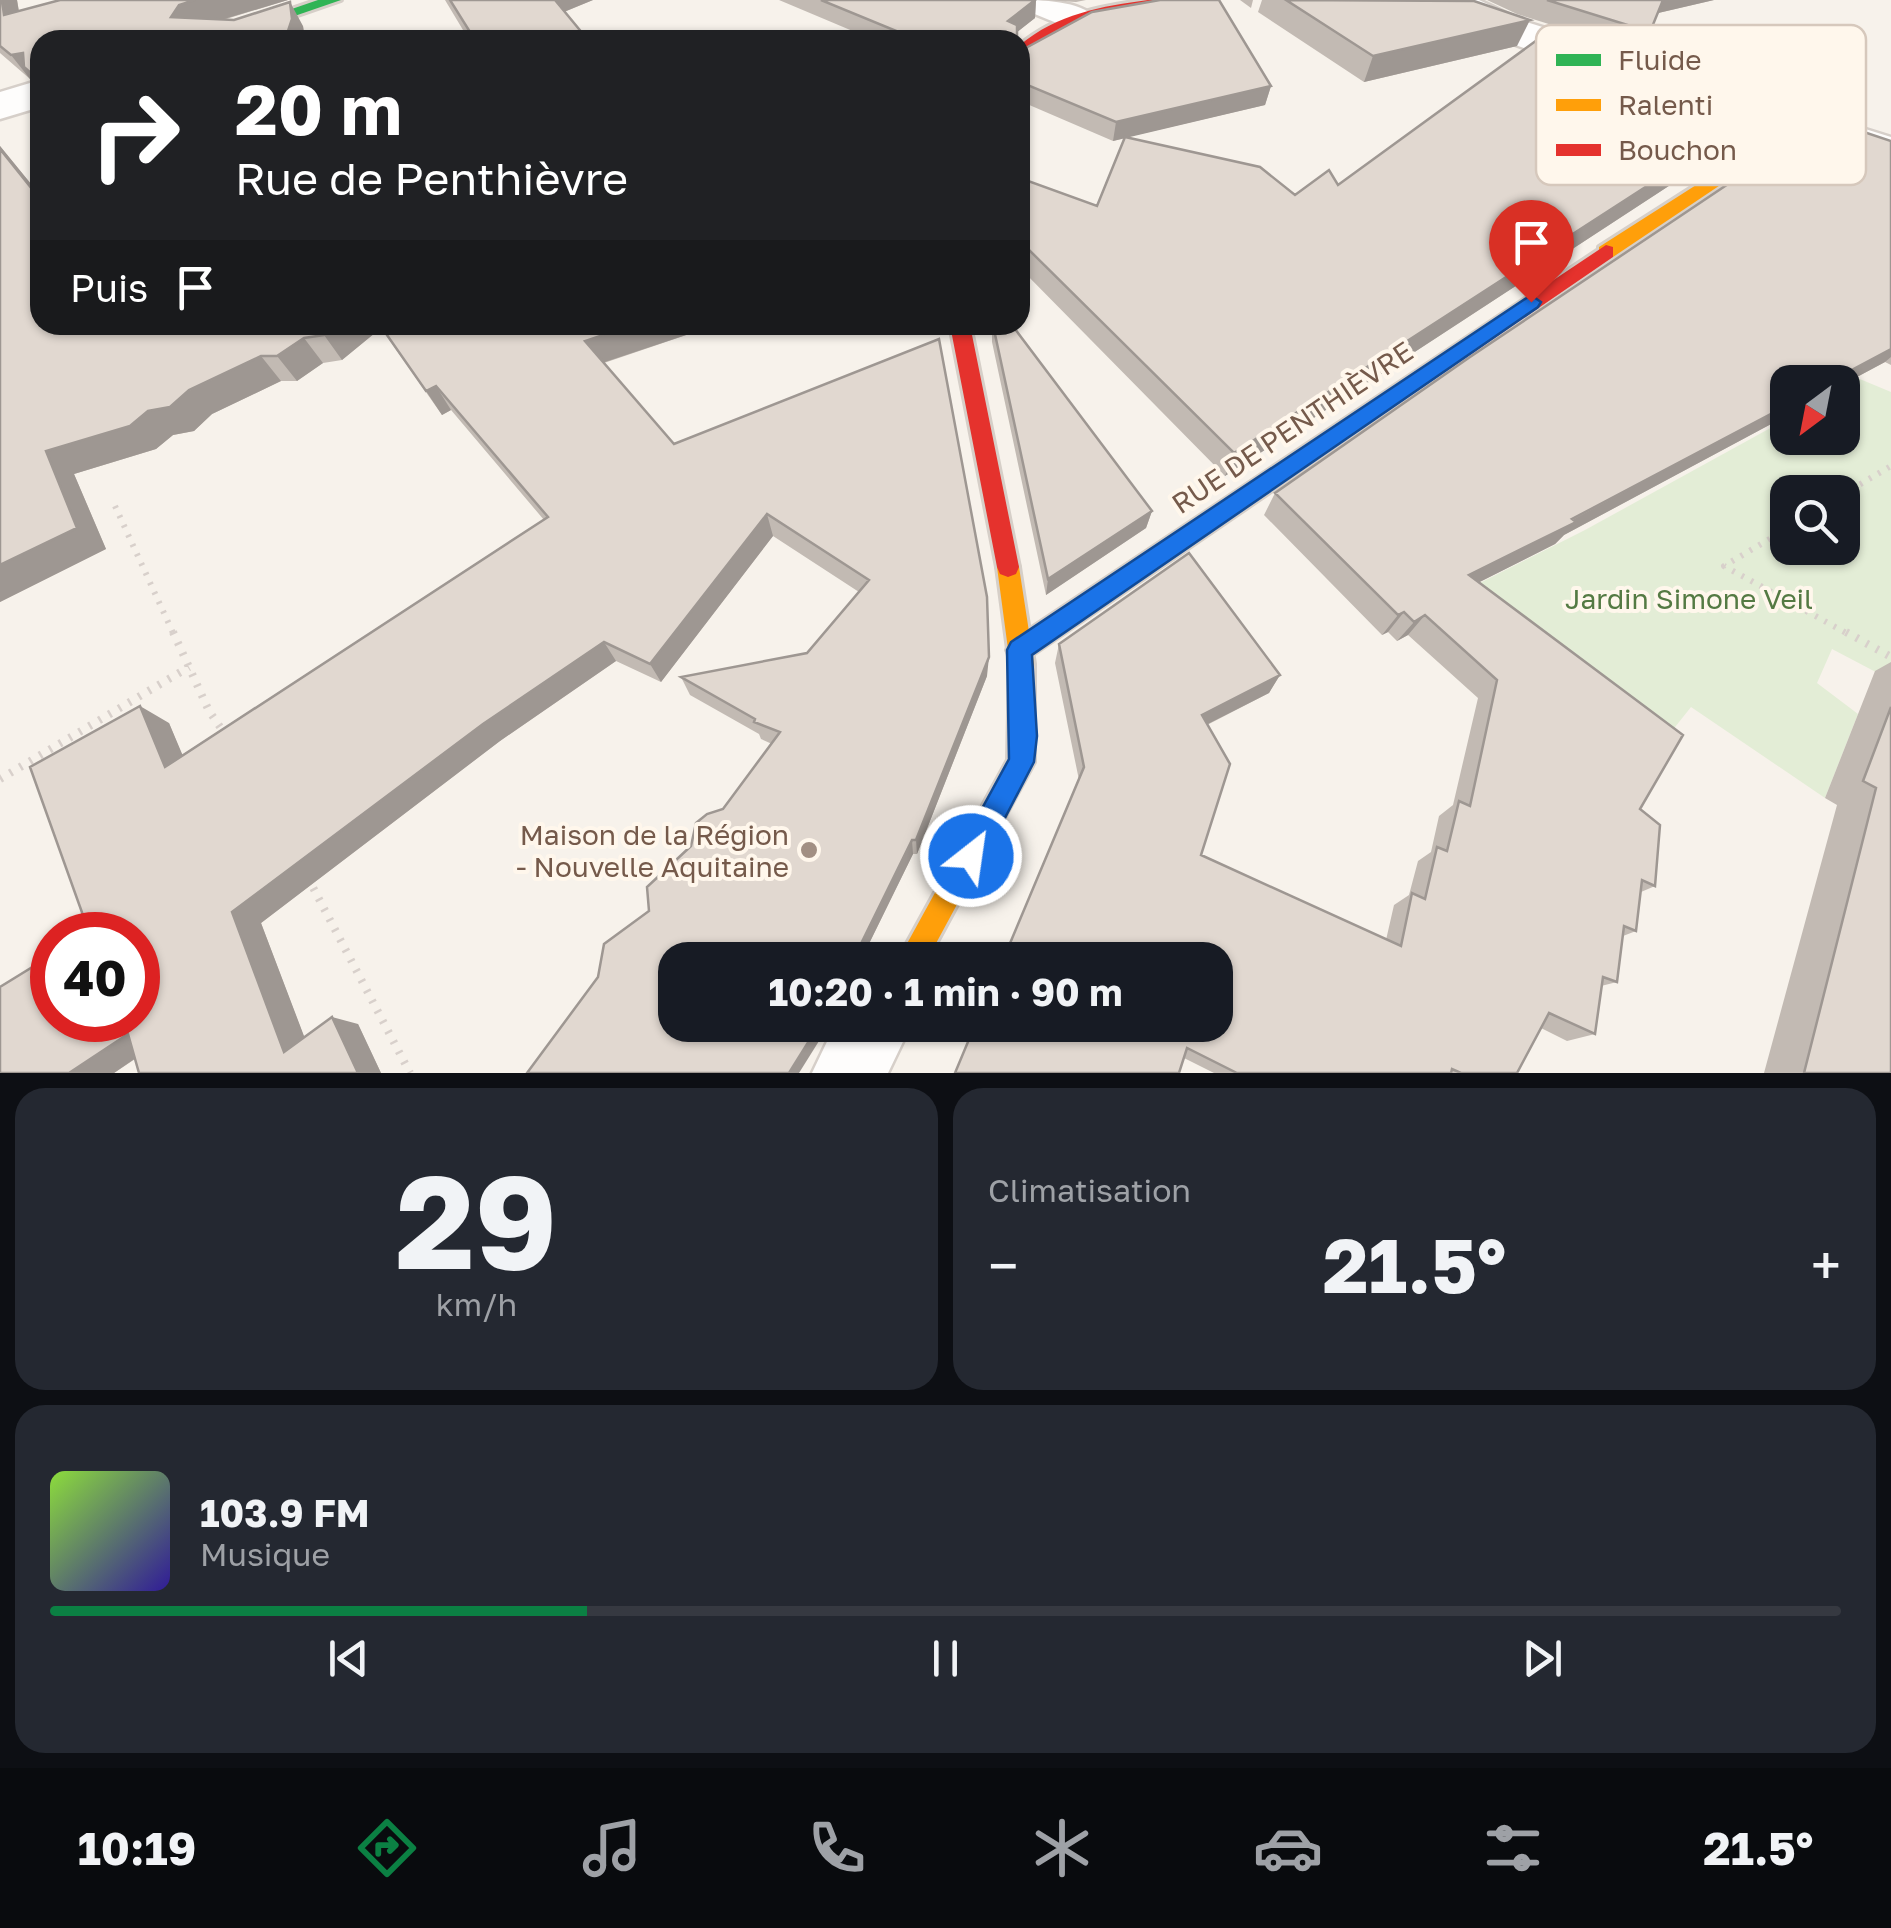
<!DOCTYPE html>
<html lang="fr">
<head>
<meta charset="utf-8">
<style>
	:root { --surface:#171b24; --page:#242831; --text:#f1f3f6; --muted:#9ea1a6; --line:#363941; --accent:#0b8043 }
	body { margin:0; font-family:"Golos Text",sans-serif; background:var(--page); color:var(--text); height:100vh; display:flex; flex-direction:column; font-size:38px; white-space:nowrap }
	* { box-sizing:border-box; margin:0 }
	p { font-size:32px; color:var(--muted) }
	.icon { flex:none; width:55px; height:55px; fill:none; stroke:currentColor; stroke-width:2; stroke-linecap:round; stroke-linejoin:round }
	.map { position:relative; height:1073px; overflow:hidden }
	.side { display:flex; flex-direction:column; gap:15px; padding:15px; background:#0d0f14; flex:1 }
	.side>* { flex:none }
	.banner { position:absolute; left:30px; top:30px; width:1000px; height:305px; border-radius:30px; box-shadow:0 2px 8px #0004; background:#202124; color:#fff; overflow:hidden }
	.needle { width:65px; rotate:212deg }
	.tools { position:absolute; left:1770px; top:365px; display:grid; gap:20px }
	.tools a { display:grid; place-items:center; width:90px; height:90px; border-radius:20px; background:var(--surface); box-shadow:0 2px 8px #0004; font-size:50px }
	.speed { position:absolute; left:30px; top:912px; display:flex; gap:20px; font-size:50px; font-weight:700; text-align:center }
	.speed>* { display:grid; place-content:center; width:130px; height:130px; border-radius:50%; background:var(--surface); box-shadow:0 2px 8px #0004; line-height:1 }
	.speed .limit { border:15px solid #d22; background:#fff; color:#111 }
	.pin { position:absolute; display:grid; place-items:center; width:85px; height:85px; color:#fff; margin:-102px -42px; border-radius:50% 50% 50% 0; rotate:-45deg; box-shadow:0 0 10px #0007 }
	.pin .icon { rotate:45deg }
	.me { position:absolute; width:110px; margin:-55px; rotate:30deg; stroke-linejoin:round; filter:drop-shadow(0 0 8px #0008) }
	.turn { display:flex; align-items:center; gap:35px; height:210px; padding:0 40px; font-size:45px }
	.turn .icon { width:130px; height:130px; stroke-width:2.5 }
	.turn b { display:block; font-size:70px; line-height:85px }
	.then { display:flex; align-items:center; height:95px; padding:0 40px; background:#0003; gap:20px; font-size:38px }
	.big { font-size:75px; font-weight:700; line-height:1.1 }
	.side .tile { flex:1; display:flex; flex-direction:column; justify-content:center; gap:15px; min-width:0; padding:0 35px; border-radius:30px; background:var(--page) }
	.side .dial { align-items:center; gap:0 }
	.dial b { font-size:130px; line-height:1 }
	.song { display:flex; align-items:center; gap:30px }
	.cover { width:120px; height:120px; border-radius:15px; background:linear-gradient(135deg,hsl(90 70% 55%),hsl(250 70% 35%)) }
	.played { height:10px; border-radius:5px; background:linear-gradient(90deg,var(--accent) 30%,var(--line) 30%) }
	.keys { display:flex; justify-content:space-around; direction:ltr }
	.heat { display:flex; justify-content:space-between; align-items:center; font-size:55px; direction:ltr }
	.side .tiles { flex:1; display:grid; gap:15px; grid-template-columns:1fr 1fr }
	.tile:last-child { grid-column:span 2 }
	.trip { position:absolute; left:658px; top:942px; width:575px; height:100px; border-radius:30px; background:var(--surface); box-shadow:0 2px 8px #0004; font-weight:700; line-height:100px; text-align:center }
	.menu { display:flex; height:160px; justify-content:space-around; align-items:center; background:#090b0e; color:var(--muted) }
	.menu .icon { width:70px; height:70px }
	.menu .selected { color:var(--accent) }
	.menu b { font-size:45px; color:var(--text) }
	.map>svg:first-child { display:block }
	.green { fill:#e3edd6; fill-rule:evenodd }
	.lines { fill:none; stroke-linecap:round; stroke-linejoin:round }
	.street-casing { stroke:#d6cfc9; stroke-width:5 }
	.fast-casing { stroke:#d6cfc8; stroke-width:6 }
	.slow-casing { stroke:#d6cfc8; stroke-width:6 }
	.jam-casing { stroke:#d6cfc8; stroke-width:6 }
	.path-far1 { stroke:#d8d0cb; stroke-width:6; stroke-dasharray:2.5 8; stroke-linecap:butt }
	.path { stroke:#d8d0cb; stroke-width:8; stroke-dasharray:2.5 9; stroke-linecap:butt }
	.street { fill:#fefdfc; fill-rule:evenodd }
	.fast { fill:#30b455; fill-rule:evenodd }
	.slow { fill:#ff9f0a; fill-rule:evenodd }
	.jam { fill:#e5322d; fill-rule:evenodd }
	.wall { fill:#c2bab3 }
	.shaded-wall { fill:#9e9792 }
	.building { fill:#e1d8d0; stroke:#9e9792; stroke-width:2.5 }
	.route { fill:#1a73e8; stroke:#114b97; stroke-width:2.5 }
	.poi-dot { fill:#a28f83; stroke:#fff7ec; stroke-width:4 }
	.labels { text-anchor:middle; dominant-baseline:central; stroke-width:8; stroke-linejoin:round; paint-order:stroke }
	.street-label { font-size:28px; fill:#755a4b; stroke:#fff7ec }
	.park-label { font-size:28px; fill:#547a43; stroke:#fff7ec }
	.poi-label { font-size:28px; fill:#755a4b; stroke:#fff7ec; text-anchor:end }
	.key { fill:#fff7ec; stroke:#d6c8bc; stroke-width:2.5 }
	.key-label { font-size:28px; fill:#755a4b }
</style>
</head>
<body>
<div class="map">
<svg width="1891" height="1073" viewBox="0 0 1891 1073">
	<rect width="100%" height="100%" fill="#f7f2eb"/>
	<path class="green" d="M1855,377L1891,392V680L1832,649L1817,683L1858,714L1825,798L1691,707L1656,751L1452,597L1585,530L1787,419L1788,438H1842L1843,389ZM1788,492H1842V548H1788Z"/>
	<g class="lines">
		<g class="street-casing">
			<path id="street" d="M1014,0C1041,0 1079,0 1096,18L1090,26L1077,29L1064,26L1020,8Z
				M1435,0H1479L1523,21L1626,53L1632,61L1626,69C1594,78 1455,29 1435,0Z
				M1699,77L1891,137V166L1685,99L1679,90L1685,81Z
				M40,80V107L0,119V92Z
				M835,1025H911L888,1073H812Z"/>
		</g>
		<g class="fast-casing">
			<path id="fast" d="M318,0H341L225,40H201Z"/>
		</g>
		<g class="slow-casing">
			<path id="slow" d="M1801,118L1809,123L1807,127L1613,257H1599V247Z
				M1008,557L1016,560L1019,567L1034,664V762L927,960H898L1008,760L1010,664L997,567L1000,560Z"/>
		</g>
		<g class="jam-casing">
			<path id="jam" d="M1148,0H1201L1193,5L1084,21L1063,30L1020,58V45C1057,14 1102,6 1148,0Z
				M1606,245L1613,247V257L1027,658L1019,661L1011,658L1007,650L1011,642Z
				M950,325H970L1019,567L1016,574L1008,577L1000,574L997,567Z"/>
		</g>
		<path class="path-far1" d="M1842,495L1891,466
			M115,506L174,635
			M1788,528L1724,566L1850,635"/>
		<path class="path" d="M173,632L209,711L225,734
			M1846,632L1891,657
			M0,779L189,667
			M308,878L410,1073"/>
		<use href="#street" class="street"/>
		<use href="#fast" class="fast"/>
		<use href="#slow" class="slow"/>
		<use href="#jam" class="jam"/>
	</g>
	<path class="wall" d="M0,0H17L19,11L60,0H288L223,20L303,26L305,40H40V86L34,78L30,79L0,53Z
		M445,0H593L564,12L588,40H469Z
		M779,0H1036L1035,18L1017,32V40H874Z
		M1046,0H1086L1076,2Z
		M1240,0H1253L1251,8Z
		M1262,0H1460L1517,46L1364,82L1258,12Z
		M1487,0H1714L1658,13L1650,32L1638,52L1517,14Z
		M1020,48L1022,50L1271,86L1265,105L1127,137L1295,195L1338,185L1777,102L1756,129L1225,476L1020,268V178L1097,206L1125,138L1113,141L1020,101Z
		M1891,141V365L1885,362L1842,385V382H1788V415L1564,535L1555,544L1479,582L1640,809L1655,886L1641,892L1636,931L1623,936L1617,982L1601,986L1595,1034L1567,1041L1541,1028L1517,1073H1214L1184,1058L1079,780L1055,663L1059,644L1280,675L1269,693L1207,725L1201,855L1386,940L1394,905L1409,895L1418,861L1431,852L1439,816L1453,805L1478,698L1408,635L1397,641L1388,632L1382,635L1264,515L1275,493Z
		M0,146L40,195V325H935L933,331L710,327L604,363L674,444L939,339L987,676L917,854H913L861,960H675L649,911L691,846L723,809L772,744L761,739L759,734L690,695L681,677L807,653L859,592L773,536L661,682L616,661L500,741L261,923L304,1037L358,1024L381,1073H139L135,1059L114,1073H0L89,932L169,723L182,755L544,520L451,410L442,415L381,328L342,360L323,363L297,381H281L212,414L194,431L173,435L156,449L74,474L106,549L0,602Z
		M986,325H1012L1152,511L1146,528L1046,595L992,342V332H989Z
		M1891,662V1073H1764L1837,805L1825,798L1875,671Z"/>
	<path class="shaded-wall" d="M2,0H17L23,38L4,15Z
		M195,0H288L194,28L171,17L179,5Z
		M549,0H593L554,16Z
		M1036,0L1035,18L1007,40L1008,21Z
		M1662,0H1714L1654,14Z
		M290,2L303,26L305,40H285Z
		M1530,20L1517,46L1364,82L1373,56Z
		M23,53L24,67L34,78L30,79L11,55Z
		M1271,86L1265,105L1113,141L1116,122Z
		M1777,102L1756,129L1225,476L1234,453Z
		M0,146L40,195V199L0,149Z
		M337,325H380L381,328L342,360L324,335Z
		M633,325H710V327L596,365L585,341Z
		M304,338L323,363L297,381L277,356Z
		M1891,349V357L1885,362L1842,385V382H1829Z
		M261,356L281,381L212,414L194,431L173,435L156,449L74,474L106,549L0,602V565L46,451L148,411Z
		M436,386L451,410L442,415L426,391Z
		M1788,405V415L1564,535L1555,544L1452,596L1469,575Z
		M1152,511L1146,528L1046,595L1048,579Z
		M767,514L773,536L661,682L650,664Z
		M1404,612L1388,632L1382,635L1398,615Z
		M1425,615L1408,635L1397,641L1414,622Z
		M604,642L616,661L500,741L261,923L312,1057L284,1052L232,912L483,724Z
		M989,657L987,676L917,854L916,840Z
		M1280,675L1269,693L1192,732L1202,715Z
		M140,706L169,723L194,782L165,767Z
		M912,840L913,854L861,960H853Z
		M332,1017L358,1024L381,1073H358Z
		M819,1025H829L799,1073H789Z
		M128,1034L162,1040L114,1073H69Z"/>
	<path class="building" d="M0,0H2L4,15L60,0H195L179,5L171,17L234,20L290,2L292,19L285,40H40V81L24,67L23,53L11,55L0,46Z
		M450,0H555L588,40H475Z
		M821,0H1035L1008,21L1017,25V40H918Z
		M1160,0H1219L1271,86L1116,122L1020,82V48L1022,50L1092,12Z
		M1286,0L1474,1L1530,20L1373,56Z
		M1547,0H1663L1650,32Z
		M1555,27L1777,102L1234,453L1020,241V178L1097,206L1125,137L1260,167L1295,195L1329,170L1338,185Z
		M1825,119L1891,141V349L1829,382H1788V405L1572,519L1576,522L1469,575L1683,735L1640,809L1660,825L1655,886L1642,880L1636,931L1624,926L1617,982L1603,977L1595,1034L1549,1013L1517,1073H1461L1452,1069L1451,1073H1237L1187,1048L1179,1073H955L975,1025H1215V960H1003L1084,767L1059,644L1189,553L1280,675L1202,715L1230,764L1201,855L1401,946L1412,893L1425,899L1437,847L1447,851L1459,801L1470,806L1497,680L1425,615L1414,622L1404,612L1398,615L1275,493L1470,357Z
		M0,149L40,199V325H337L324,335L304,338L277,356H261L189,390L170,407L148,411L130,426L46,451L77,528L0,565Z
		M380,325H633L585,341L674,444L939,339L987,597L989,657L916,840H912L853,960H675V1025H819L789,1073H527L598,977L604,944L649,911L647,887L691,846L696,823L707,814L723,809L780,732L754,722L755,719L681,677L807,653L869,580L767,514L650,664L604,642L483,724L232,912L284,1052L332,1017L358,1073H139L128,1034L69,1073H0V987L52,955V1020H138V935H84L89,932L30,767L140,706L165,767L548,517L436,386L426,391Z
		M993,325H1012L1152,511L1048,579Z
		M1891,707V1073H1804L1876,788L1863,781Z"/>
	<path class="route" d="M1531,295L1541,302L1538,307L1032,655L1037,736L1034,762L980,866L971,870L961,866L957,856L961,847L1009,759L1007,650L1011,642Z"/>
	<circle class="poi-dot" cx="809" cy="850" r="10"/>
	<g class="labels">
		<g class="street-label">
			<text transform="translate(1292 427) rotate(-34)">RUE DE PENTHIÈVRE</text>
		</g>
		<g class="park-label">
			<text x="1689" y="598">Jardin Simone Veil</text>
		</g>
		<g class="poi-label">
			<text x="789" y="834">Maison de la Région<tspan x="789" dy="32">- Nouvelle Aquitaine</tspan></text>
		</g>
	</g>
	<rect x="1536" y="25" width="330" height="160" rx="15" class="key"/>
	<rect x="1556" y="54" width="45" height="12" fill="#30b455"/>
	<rect x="1556" y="99" width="45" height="12" fill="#ff9f0a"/>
	<rect x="1556" y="144" width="45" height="12" fill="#e5322d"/>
	<g class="key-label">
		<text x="1618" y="70">Fluide</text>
		<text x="1618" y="115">Ralenti</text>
		<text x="1618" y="160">Bouchon</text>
	</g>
</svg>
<div class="tools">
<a><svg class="needle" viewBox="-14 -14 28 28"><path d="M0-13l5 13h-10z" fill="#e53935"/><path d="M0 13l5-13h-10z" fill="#9ea1a6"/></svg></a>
<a><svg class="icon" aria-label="search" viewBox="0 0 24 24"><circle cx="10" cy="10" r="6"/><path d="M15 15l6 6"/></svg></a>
</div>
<div class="speed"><div class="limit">40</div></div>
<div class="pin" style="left:1531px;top:302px;background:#d93025"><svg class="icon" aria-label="arrive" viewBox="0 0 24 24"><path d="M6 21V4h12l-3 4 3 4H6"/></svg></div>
<svg class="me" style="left:971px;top:856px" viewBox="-20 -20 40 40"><circle r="17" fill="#1a73e8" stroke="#fff" stroke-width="3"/><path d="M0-11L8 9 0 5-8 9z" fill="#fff"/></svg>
<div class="trip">10:20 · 1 min · 90 m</div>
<div class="banner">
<div class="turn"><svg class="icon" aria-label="right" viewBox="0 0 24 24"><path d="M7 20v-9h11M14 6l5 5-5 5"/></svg><div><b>20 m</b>Rue de Penthièvre</div></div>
<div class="then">Puis<svg class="icon" aria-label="arrive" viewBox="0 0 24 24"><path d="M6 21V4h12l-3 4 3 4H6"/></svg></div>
</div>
</div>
<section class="side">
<div class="tiles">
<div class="tile dial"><b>29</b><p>km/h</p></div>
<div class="tile"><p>Climatisation</p>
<div class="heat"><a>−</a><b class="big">21.5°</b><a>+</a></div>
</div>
<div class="tile">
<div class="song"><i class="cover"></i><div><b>103.9 FM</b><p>Musique</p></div></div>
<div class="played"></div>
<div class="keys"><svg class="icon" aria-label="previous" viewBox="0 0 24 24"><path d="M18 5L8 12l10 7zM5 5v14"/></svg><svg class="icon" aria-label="pause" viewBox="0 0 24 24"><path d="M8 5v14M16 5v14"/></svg><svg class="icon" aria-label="next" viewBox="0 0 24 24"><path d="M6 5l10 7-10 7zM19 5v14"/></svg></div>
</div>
</div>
</section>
<nav class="menu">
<b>10:19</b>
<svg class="icon selected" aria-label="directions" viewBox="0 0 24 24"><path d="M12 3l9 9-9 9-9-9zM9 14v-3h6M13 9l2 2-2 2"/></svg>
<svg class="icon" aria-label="music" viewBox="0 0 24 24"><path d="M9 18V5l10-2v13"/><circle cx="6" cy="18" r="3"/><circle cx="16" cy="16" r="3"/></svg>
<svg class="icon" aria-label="phone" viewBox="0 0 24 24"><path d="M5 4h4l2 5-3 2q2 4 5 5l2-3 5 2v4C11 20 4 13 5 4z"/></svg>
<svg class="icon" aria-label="climate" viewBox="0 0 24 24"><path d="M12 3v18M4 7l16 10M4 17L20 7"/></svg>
<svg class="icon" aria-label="car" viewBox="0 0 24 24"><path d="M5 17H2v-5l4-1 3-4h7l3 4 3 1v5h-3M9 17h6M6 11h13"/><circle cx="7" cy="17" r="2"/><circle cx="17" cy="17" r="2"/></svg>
<svg class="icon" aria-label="filters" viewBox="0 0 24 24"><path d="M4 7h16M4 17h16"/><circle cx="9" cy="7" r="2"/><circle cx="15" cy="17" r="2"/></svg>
<b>21.5°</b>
</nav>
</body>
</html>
